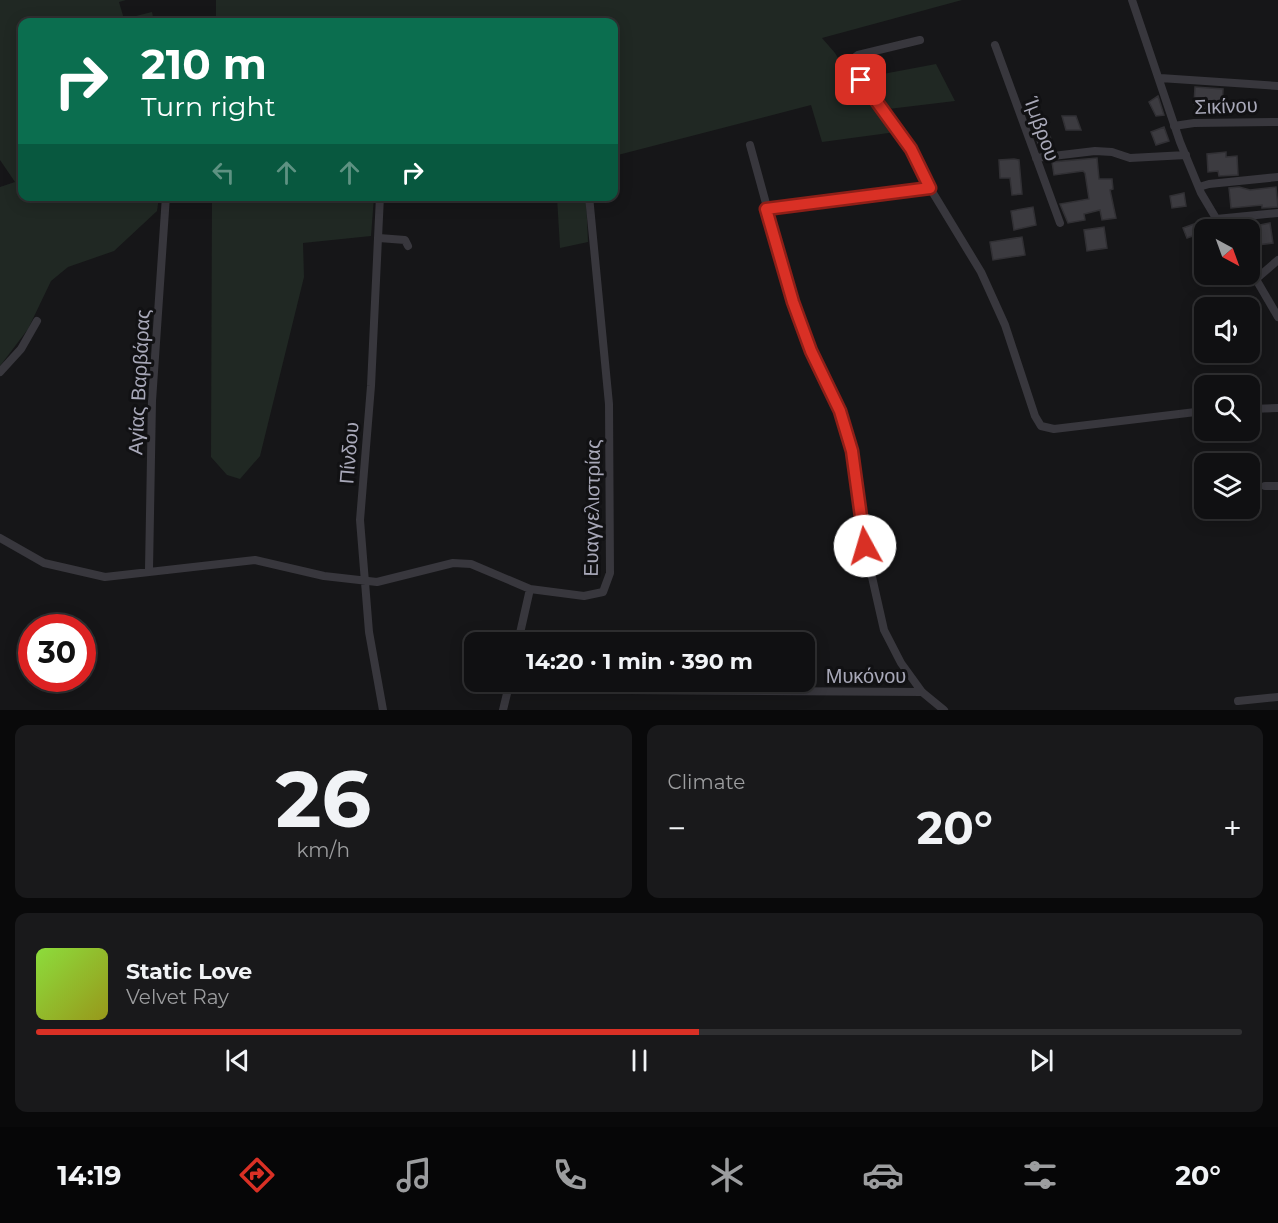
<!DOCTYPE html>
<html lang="en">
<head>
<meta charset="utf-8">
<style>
	:root { --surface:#101012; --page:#19191b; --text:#f1f3f6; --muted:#9c9d9f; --line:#303032; --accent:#d93025 }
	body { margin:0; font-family:Montserrat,sans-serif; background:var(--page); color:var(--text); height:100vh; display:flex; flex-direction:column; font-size:22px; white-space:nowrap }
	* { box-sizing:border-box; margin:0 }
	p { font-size:20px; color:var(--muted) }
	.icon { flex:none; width:33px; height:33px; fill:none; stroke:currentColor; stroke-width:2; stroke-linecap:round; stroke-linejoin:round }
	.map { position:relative; height:710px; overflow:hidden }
	.details { display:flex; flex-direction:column; gap:15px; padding:15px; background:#09090a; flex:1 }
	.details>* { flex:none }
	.hud { position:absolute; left:18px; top:18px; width:600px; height:183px; border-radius:12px; box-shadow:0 3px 15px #0003,0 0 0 2px var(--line); background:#0b6e4f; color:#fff; overflow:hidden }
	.needle { width:39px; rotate:139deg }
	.buttons { position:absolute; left:1194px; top:219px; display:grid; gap:12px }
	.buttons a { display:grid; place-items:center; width:66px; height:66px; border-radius:12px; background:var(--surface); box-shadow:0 3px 15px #0003,0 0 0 2px var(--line); font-size:30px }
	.speed { position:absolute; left:18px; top:614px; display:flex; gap:12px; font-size:30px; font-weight:700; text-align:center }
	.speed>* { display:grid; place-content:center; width:78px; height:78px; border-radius:50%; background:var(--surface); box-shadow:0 3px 15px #0003,0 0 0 2px var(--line); line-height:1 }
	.speed .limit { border:9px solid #d22; background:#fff; color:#111 }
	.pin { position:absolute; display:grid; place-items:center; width:51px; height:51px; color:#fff; margin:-26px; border-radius:12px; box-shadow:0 3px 9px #0006 }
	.me { position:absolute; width:66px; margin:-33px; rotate:354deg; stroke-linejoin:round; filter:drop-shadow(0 0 4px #0008) }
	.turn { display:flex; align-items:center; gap:21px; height:126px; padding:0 24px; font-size:27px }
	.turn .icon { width:78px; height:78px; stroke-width:2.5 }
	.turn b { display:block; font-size:42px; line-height:51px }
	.lanes { display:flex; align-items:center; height:57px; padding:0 24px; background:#0003; justify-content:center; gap:30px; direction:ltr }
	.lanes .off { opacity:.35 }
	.big { font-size:45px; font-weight:700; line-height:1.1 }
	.details .card { flex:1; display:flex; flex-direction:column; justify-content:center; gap:9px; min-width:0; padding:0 21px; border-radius:12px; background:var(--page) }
	.details .dial { align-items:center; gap:0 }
	.dial b { font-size:78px; line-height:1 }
	.song { display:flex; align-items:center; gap:18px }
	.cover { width:72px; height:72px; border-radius:9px; background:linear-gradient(135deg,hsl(90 70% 55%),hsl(60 70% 35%)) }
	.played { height:6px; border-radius:3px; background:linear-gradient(90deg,var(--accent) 55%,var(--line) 55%) }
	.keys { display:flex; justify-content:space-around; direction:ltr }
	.heat { display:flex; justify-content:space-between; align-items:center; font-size:33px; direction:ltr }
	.details .tiles { flex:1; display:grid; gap:15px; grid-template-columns:1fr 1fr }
	.card:last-child { grid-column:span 2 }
	.trip { position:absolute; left:464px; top:632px; width:351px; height:60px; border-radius:12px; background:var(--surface); box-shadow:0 3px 15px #0003,0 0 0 2px var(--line); font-weight:700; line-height:60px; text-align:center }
	.tab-bar { display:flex; height:96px; justify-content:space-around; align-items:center; background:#060607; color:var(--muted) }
	.tab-bar .icon { width:42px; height:42px }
	.tab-bar .active { color:var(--accent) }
	.tab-bar b { font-size:27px; color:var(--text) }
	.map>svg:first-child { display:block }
	.green { fill:#202823 }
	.building { fill:#3c3b40; stroke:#313034; stroke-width:1.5 }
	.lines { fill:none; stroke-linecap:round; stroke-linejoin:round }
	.minor { stroke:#38373d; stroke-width:8 }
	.route-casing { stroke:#8d1f18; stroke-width:15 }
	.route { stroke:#d93025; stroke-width:10 }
	.labels { text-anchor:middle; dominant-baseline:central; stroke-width:6; stroke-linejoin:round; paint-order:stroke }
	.street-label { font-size:20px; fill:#a8a8b8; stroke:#111113 }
</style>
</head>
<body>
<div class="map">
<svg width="1278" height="710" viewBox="0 0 1278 710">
	<rect width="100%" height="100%" fill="#161618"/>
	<path class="green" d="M0,0H126L119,2L124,19L152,12L154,22H22V196L159,197L157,211L114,251L68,267L51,281L28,329L0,366V187L15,182L0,160Z
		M216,0H962L822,38L835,53L851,80L936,64L955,101L880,110L896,132L822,142L811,105L614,156V22H216Z
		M212,197H374L371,236L303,243L304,277L260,456L240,479L227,475L211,457Z
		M557,197H586L588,242L560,248Z"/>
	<path class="building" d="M1195,87L1223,89L1222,110L1200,109V105L1194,104Z
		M1158,96L1164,115L1156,116L1149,102Z
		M1062,116H1076L1081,130H1066Z
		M1044,121L1051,139L1038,143L1031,125Z
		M1164,127L1169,141L1156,145L1151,132Z
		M1226,152V157L1237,156L1238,175L1219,176L1218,171L1208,172L1207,154Z
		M1097,158L1099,179H1112L1113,189L1110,190L1116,218L1102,220L1100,210L1084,214L1085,220L1068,223L1060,204L1089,199L1085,173L1083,171L1054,175L1052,162Z
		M1014,159L1019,160L1022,194L1012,195L1010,178H1000L999,160Z
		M1239,187L1250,190L1276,187L1278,207L1262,208V205L1231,208L1229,188Z
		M1184,193L1186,206L1172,208L1170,196Z
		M1033,207L1036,225L1014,230L1011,211Z
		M1197,223L1201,233L1187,238L1183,228Z
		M1270,223L1273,243L1250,246V227Z
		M1104,227L1107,248L1087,251L1084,230Z
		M1022,237L1025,255L993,260L990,242Z"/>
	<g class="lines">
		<path class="minor" d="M1132,0L1180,142L1201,193L1223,230
			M920,40L858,55L850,61V65L911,149L930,188L981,272L1005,325L1035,416L1041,426L1054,429L1204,411
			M995,45L1060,223
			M1160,78L1278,86
			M1174,126L1194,123L1278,122
			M750,145L793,302L811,351L840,411L852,451L865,546L884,630L901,663L922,692L944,710
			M1036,158L1095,151L1112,152L1130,158L1186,155
			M1199,187L1209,184L1278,177
			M380,196L371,386L360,520L369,632L383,710
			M767,209L930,188
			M1216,219L1278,213
			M379,238L405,240L408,246
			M1250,269L1278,317
			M1256,279L1278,260
			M0,372L21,349L37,321
			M1250,409L1278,408
			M1265,486H1278
			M0,538L44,563L105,577L255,560L324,576L377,582L453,563L471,564L530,589L584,596L603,592L610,573L609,404L589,196
			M149,570L152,401L166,196
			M518,642L530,589
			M631,690L922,692
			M1238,701L1278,697
			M503,710L510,681"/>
	</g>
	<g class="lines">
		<g class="route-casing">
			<path id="route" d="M861,80L911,149L930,188L766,209L793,302L811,351L840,411L852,451L865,546"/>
		</g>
		<use href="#route" class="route"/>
	</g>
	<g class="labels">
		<g class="street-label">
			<text transform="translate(1226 106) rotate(-2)">Σικίνου</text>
			<text transform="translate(1042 129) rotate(70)">Ίμβρου</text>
			<text transform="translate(139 382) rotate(-87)">Αγίας Βαρβάρας</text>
			<text transform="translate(349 453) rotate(-85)">Πίνδου</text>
			<text transform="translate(592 508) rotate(-89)">Ευαγγελιστρίας</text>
			<text x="866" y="676">Μυκόνου</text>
		</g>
	</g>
</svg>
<div class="buttons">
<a><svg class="needle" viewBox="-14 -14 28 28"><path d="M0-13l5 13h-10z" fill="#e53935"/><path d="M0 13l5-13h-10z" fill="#9c9d9f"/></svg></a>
<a><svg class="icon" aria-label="sound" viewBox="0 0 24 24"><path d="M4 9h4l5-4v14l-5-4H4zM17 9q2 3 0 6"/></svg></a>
<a><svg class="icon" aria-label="search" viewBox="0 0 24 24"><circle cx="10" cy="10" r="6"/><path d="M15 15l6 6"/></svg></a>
<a><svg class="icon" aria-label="layers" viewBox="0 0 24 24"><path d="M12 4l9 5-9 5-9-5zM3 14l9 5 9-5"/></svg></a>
</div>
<div class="speed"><div class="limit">30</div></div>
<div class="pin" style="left:861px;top:80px;background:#d93025"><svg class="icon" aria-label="arrive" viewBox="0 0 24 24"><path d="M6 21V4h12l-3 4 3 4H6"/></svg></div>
<svg class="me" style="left:865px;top:546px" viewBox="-20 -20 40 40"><circle r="19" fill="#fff"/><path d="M0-13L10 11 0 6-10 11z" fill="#d93025"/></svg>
<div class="trip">14:20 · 1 min · 390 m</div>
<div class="hud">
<div class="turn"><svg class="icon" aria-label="right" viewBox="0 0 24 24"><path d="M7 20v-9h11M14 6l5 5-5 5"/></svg><div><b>210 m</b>Turn right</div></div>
<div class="lanes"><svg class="icon off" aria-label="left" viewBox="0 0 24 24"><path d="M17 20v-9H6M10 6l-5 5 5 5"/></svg><svg class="icon off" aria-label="ahead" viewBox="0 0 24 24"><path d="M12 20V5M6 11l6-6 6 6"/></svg><svg class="icon off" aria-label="ahead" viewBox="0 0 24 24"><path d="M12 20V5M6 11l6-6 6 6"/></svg><svg class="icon" aria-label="right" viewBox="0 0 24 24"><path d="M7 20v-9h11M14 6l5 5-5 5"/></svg></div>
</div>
</div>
<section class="details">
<div class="tiles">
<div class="card dial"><b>26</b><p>km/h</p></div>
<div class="card"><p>Climate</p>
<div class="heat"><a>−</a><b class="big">20°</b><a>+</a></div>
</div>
<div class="card">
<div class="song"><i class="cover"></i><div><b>Static Love</b><p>Velvet Ray</p></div></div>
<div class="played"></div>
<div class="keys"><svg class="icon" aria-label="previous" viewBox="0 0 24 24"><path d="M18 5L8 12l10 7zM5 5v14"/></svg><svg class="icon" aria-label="pause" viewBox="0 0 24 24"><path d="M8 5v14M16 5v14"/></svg><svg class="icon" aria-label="next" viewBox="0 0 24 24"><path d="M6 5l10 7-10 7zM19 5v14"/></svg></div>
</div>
</div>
</section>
<nav class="tab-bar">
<b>14:19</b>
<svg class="icon active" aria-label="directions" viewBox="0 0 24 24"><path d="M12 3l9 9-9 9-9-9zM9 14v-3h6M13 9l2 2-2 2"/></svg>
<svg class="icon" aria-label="music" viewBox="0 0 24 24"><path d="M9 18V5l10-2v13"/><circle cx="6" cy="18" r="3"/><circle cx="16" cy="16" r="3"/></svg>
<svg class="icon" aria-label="phone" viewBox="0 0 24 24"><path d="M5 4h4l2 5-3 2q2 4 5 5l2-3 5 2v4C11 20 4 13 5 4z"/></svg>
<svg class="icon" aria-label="climate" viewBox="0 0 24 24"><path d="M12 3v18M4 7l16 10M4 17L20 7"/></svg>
<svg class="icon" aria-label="car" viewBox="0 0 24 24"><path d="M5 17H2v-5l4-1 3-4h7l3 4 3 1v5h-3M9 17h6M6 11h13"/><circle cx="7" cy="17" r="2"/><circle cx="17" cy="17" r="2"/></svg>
<svg class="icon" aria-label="filters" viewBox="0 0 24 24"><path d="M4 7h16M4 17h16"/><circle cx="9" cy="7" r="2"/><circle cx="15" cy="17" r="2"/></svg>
<b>20°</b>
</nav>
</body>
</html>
